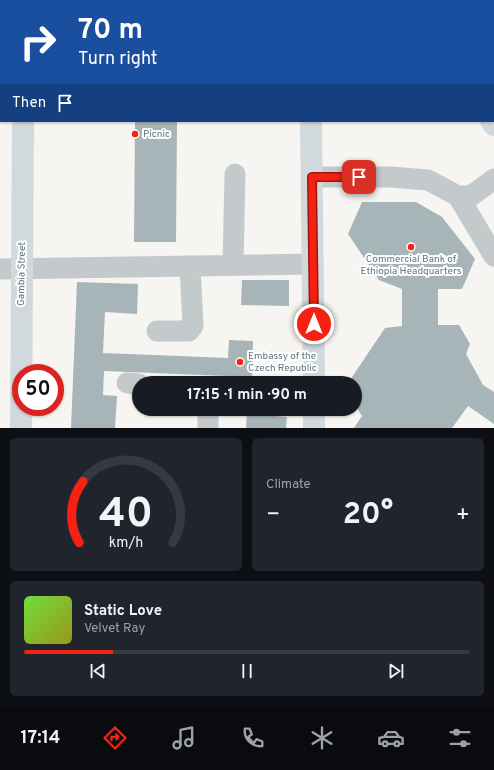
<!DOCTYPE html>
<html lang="en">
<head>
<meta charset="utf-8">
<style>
	:root { --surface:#171b24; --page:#20242c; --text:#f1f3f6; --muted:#9ea1a6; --line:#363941; --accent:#f52112 }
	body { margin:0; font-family:Overpass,sans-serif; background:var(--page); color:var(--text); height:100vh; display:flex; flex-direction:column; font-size:15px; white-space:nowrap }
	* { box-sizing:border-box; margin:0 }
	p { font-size:13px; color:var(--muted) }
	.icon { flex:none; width:22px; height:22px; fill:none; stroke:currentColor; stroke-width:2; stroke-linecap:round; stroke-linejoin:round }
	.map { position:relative; height:428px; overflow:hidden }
	.drawer { display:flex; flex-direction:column; gap:10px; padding:10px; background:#0d0f14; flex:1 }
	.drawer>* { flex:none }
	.top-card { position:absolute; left:0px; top:0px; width:494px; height:122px; box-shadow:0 1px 3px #0004; background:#1a4fa0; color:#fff; overflow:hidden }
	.speed { position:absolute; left:12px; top:364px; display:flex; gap:8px; font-size:20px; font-weight:700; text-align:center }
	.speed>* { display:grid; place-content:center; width:52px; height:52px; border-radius:50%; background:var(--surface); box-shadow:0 1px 3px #0004; line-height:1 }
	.speed .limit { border:6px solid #d22; background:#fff; color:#111 }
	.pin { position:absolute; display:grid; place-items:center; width:34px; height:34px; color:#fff; margin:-17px; border-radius:8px; box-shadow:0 2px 6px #0006 }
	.me { position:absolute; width:44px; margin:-22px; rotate:0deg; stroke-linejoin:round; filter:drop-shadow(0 0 3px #0008) }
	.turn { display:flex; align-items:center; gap:14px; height:84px; padding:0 12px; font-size:18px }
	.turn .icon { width:52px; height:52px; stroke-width:2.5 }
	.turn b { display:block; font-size:28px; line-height:34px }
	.then { display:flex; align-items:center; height:38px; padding:0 12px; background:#0003; gap:8px; font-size:15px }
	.big { font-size:30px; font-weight:700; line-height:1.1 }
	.drawer .tile { flex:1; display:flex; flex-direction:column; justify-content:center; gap:6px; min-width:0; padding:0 14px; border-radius:6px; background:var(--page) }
	.drawer .dial { align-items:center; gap:0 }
	.dial svg { height:104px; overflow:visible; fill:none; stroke:var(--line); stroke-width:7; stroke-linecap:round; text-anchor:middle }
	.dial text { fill:var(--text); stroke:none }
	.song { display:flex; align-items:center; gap:12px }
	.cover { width:48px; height:48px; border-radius:6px; background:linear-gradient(135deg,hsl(100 70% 55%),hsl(60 70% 35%)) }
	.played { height:4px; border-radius:2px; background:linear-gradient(90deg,var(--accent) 20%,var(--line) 20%) }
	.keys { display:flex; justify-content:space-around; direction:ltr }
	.heat { display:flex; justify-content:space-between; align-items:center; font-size:22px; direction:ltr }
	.drawer .tiles { flex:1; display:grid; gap:10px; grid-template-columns:1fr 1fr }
	.tile:last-child { grid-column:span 2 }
	.trip { position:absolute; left:132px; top:376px; width:230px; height:40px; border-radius:20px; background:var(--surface); box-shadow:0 1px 3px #0004; font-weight:700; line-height:40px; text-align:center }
	.tab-bar { display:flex; height:64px; justify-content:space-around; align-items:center; background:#090b0e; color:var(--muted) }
	.tab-bar .icon { width:28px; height:28px }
	.tab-bar .current { color:var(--accent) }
	.tab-bar b { font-size:18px; color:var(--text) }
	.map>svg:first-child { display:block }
	.building { fill:#a8b5b8 }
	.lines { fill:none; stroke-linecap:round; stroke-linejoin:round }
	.minor { stroke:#c4c9cc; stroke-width:21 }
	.major { stroke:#d2d9dc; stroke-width:22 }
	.route-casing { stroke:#9f150c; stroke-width:10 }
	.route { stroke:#f52112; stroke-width:7 }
	.poi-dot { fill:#f52112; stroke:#fff; stroke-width:1.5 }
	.labels { text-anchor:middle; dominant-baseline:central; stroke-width:4; stroke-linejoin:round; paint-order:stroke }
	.poi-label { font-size:10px; fill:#5d7680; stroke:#fff; text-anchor:start }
	.street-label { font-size:10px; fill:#5d7680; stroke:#fff }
</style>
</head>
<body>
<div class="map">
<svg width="494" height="428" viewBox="0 0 494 428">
	<rect width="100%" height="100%" fill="#f6f5f1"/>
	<path class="building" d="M135,121H177L176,242H134Z
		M362,202H416L442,217L475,259L462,289H438V325H459L470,344L466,354L483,385L494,392V424L468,406L452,428H354L362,416L355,405V383H348L385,328L402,326V289L379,280L348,234Z
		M242,280H289V306L241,305Z
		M77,282L138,284L137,314L105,312L103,353L228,358L229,340L253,341L252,383H227V376L104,371L103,395L117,396L115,428H71Z
		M247,409H276L275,416L287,417L286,428H246Z"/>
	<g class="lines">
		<path class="minor" d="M312,177H390L428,180L458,196H471L494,179
			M458,196L494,256
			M233,265L235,174
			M0,269L313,264
			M157,331H189L193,326L190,266
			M127,383L139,384
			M208,409V428"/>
		<path class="major" d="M33,0V1
			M401,0L402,1
			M431,0L432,1
			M3,1V0
			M384,1V0
			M0,25H1
			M493,33H494
			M0,60H1
			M493,75L494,77
			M0,87L1,83
			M311,121L314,383
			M491,121L494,125
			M314,409V428
			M21,428L23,121"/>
	</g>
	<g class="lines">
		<g class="route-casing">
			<path id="route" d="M314,324L312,177H359"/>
		</g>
		<use href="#route" class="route"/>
	</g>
	<g class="poi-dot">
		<circle cx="135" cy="134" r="4"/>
		<circle cx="411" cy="247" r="4"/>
		<circle cx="240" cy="362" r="4"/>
	</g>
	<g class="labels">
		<g class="poi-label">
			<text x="143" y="134">Picnic</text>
			<text x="411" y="259" text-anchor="middle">Commercial Bank of<tspan x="411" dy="12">Ethiopia Headquarters</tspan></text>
			<text x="248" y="356">Embassy of the<tspan x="248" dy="12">Czech Republic</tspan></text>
		</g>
		<g class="street-label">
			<text transform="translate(22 274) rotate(-89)">Gambia Street</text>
		</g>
	</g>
</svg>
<div class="speed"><div class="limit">50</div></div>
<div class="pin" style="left:359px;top:177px;background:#d93025"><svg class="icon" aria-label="arrive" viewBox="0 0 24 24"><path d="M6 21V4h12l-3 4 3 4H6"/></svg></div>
<svg class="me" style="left:314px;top:324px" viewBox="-20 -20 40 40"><circle r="17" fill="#f52112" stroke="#fff" stroke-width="3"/><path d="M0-11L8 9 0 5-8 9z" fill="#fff"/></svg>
<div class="trip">17:15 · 1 min · 90 m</div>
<div class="top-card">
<div class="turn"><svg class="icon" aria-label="right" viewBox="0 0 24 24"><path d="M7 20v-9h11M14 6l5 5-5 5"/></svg><div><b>70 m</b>Turn right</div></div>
<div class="then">Then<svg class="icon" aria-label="arrive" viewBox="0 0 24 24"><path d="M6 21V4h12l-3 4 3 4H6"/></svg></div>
</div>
</div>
<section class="drawer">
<div class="tiles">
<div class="tile dial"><svg viewBox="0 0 100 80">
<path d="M14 69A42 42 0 1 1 86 69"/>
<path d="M14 69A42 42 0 0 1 17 22" stroke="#f52112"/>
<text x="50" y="56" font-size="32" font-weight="700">40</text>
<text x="50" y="72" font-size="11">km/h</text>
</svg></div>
<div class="tile"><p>Climate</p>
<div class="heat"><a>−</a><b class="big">20°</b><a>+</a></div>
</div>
<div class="tile">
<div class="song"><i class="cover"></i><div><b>Static Love</b><p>Velvet Ray</p></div></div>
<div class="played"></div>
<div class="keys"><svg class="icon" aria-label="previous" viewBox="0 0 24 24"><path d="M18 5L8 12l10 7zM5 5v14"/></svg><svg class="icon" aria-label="pause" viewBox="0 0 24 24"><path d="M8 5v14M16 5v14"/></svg><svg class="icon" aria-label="next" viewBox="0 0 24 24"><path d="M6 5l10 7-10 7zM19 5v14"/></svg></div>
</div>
</div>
</section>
<nav class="tab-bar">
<b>17:14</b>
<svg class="icon current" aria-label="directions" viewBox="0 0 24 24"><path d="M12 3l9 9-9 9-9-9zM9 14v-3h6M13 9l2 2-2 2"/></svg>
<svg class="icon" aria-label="music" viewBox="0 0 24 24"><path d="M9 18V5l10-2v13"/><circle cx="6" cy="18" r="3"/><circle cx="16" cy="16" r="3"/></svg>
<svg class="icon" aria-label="phone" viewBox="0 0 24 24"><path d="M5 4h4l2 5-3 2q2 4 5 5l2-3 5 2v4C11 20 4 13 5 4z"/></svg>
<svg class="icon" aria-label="climate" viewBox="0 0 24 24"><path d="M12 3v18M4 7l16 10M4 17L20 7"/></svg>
<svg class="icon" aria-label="car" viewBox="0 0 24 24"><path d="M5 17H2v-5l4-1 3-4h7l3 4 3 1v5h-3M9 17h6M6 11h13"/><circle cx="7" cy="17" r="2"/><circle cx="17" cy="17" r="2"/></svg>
<svg class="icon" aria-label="filters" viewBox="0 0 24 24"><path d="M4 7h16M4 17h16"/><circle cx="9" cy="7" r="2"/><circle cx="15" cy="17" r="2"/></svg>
</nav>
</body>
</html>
